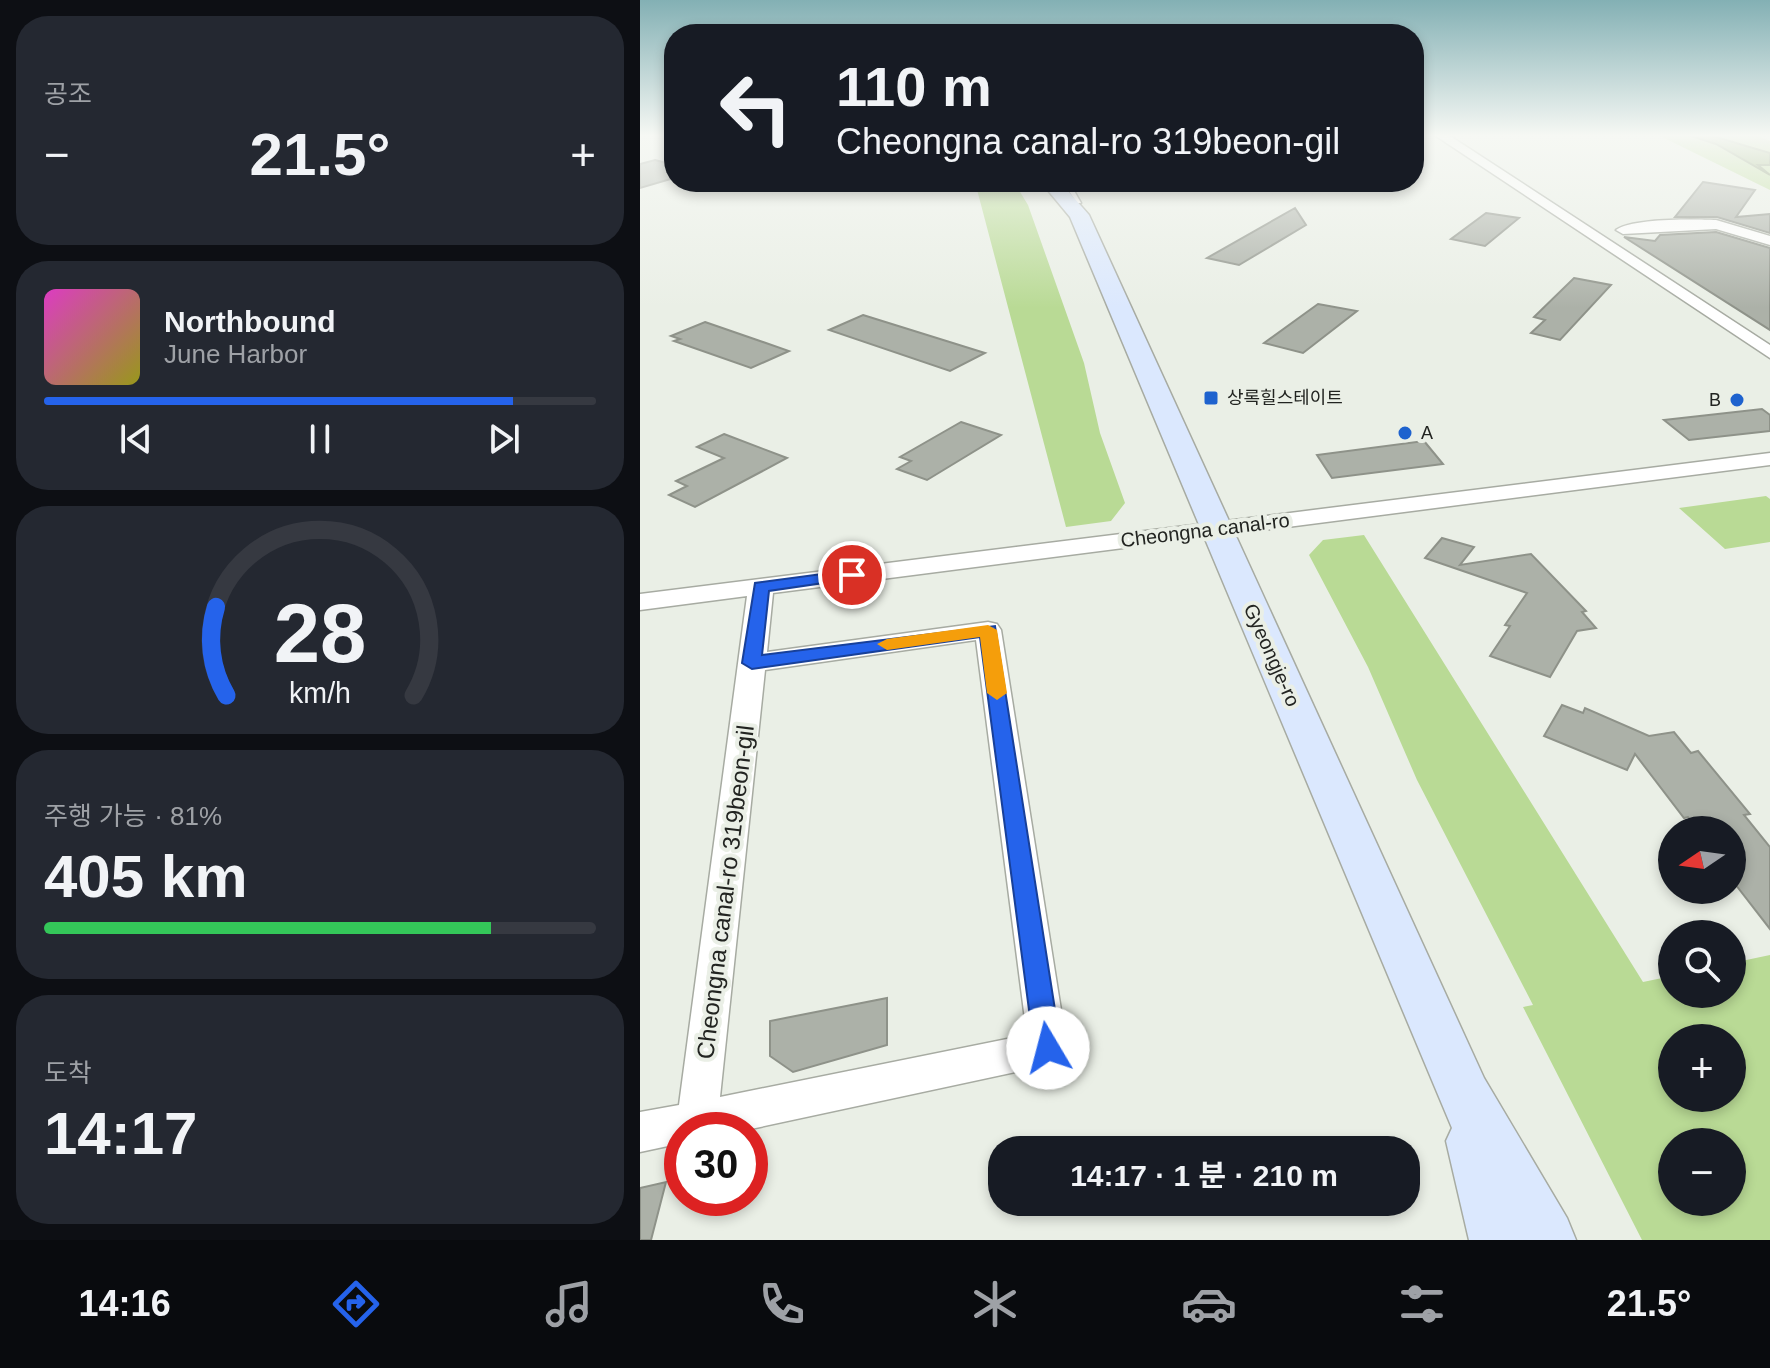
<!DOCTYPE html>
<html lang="ko">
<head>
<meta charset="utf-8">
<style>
	:root { --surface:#171b24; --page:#242831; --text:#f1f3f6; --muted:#9ea1a6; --line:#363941; --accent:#2563eb }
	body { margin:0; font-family:Helvetica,"Noto Sans KR",sans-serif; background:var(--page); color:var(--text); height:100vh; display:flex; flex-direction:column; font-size:30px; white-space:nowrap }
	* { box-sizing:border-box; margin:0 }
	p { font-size:26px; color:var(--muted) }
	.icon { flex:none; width:44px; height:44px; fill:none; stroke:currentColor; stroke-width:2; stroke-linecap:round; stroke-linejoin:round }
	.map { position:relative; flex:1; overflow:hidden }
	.side { display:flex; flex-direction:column; gap:16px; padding:16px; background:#0d0f14; width:640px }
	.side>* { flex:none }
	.guide { position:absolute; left:24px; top:24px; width:760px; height:168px; border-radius:32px; box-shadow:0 4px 12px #0003; background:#171b24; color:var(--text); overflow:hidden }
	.needle { width:52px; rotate:257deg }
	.buttons { position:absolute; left:1018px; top:816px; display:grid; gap:16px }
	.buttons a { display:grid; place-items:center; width:88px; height:88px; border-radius:50%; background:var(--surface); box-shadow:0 4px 12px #0003; font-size:40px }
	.speed { position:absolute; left:24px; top:1112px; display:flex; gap:16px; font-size:40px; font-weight:700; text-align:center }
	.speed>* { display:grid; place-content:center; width:104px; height:104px; border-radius:50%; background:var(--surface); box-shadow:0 4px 12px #0003; line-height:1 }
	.speed .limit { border:12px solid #d22; background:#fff; color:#111 }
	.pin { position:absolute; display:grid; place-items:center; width:68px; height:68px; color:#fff; margin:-34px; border:4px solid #fff; border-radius:50%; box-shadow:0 2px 8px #0007 }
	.me { position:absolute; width:88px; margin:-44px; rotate:352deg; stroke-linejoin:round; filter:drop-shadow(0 0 6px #0008) }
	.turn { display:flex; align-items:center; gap:28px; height:168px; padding:0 40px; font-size:36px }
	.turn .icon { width:104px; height:104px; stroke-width:2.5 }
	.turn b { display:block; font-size:56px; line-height:68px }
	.big { font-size:60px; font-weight:700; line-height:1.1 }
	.side .widget { flex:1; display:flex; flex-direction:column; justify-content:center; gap:12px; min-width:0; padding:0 28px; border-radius:32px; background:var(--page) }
	.side .dial { align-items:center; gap:0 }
	.dial svg { height:208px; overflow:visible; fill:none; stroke:var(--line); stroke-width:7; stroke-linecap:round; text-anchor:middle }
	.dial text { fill:var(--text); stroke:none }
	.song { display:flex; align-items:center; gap:24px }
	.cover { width:96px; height:96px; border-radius:12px; background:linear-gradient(135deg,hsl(310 70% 55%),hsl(60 70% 35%)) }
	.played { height:8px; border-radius:4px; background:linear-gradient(90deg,var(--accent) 85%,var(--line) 85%) }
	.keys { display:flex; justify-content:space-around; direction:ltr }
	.heat { display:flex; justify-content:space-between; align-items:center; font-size:44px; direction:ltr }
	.charge { height:12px; border-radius:6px; background:linear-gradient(90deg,#34c759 81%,var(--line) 0) }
	.trip { position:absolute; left:348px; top:1136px; width:432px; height:80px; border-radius:32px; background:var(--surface); box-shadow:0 4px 12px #0003; font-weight:700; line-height:80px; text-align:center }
	.tabs { display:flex; height:128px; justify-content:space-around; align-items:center; background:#090b0e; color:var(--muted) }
	.tabs .icon { width:56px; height:56px }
	.tabs .on { color:var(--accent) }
	.tabs b { font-size:36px; color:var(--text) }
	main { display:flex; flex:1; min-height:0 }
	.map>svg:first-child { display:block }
	.green { fill:#b9da95; fill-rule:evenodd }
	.water { fill:#8bab67; stroke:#6c8252; stroke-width:2 }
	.building { fill:#acb1a8; stroke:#8e9289; stroke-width:2 }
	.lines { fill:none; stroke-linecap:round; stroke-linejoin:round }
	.service-casing { stroke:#a7aba2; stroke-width:3 }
	.minor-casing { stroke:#a7aba2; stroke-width:3 }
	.secondary-casing { stroke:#a7aba2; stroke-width:3 }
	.service { fill:#fff; fill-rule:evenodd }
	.minor { fill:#fff; fill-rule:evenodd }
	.secondary { fill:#dbe8fe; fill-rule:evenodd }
	.route { fill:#2563eb; stroke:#184099; stroke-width:2 }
	.slow { fill:#f59e0b }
	.poi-dot { fill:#1e62ce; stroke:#eaefe6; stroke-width:3 }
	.labels { text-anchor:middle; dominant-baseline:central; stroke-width:8; stroke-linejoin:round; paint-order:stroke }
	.far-poi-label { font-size:18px; fill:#222421; stroke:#eaefe6; text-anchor:start }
	.street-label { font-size:20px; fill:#222421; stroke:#eaefe6 }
	.near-street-label { font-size:24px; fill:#222421; stroke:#eaefe6 }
</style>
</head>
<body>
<main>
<section class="side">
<div class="widget"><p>공조</p>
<div class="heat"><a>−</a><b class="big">21.5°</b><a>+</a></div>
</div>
<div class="widget">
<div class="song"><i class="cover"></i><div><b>Northbound</b><p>June Harbor</p></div></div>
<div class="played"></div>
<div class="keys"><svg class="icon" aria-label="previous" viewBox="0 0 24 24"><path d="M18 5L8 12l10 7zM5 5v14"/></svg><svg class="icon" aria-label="pause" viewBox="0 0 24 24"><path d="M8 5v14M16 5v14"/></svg><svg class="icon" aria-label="next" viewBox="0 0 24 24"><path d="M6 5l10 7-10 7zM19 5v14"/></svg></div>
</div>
<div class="widget dial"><svg viewBox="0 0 100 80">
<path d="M14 69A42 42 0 1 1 86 69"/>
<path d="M14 69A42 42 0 0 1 10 35" stroke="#2563eb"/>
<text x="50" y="56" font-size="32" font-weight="700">28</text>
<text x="50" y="72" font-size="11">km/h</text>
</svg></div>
<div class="widget"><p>주행 가능 · 81%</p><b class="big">405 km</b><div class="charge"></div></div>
<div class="widget"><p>도착</p><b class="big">14:17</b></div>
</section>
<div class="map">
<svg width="1130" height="1240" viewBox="0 0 1130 1240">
	<rect width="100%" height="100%" fill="#eaefe6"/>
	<path class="green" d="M1016,134H1113L1130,141V190Z
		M335,182H374L388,205L444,363L460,433L485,503L471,521L426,527Z
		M1126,496L1130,499V542L1085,549L1039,508Z
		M724,535L1003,982L1032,976V994H1092V963L1130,955V1240H1002L883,1007L893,1005L777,780L728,667L669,555L683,540ZM1092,1038V1098H1032V1038ZM1092,1142V1202H1032V1142Z"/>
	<path class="water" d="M1045,134H1066L1130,153V165H1118L1130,175L1076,144Z"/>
	<path class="building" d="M15,160L34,165V178L0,188V164Z
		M1063,182L1115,190L1096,217L1130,214V233L1077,217H1035Z
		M655,208L666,225L599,265L567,258Z
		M846,213L879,218L845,246L811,239Z
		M1076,232L1130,248V330L984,237L1015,241L1020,235Z
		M934,278L971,285L920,340L891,333L905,320L894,317Z
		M678,304L717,311L663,353L624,343Z
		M223,315L345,353L310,371L189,330Z
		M65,322L149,351L111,368L34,341L40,339L31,336Z
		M1122,409L1130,415V431L1049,440L1024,420Z
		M321,422L361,435L287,480L257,469L271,461L260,457Z
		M84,434L147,458L55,507L29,495L47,486L36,481L84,458L57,447Z
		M784,441L803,464L692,478L677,455Z
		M802,538L834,547L820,565L891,554L946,611L942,612L956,628L937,631L910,677L850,656L870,626L865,625L887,593L785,558Z
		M922,705L943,713L945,708L1009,736L1034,732L1051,753L1058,751L1110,814L1104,815L1130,847V929L1092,880V830H1059L1048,817L1044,818L995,754L987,770L904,736Z
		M247,998V1045L153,1072L130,1056V1021Z
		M26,1182L11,1240H0V1188Z"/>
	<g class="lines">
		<g class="service-casing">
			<path id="service" d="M423,182H429L441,203H437Z"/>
		</g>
		<g class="minor-casing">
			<path id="minor" d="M793,134H807L1130,345V358Z
				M1076,220L1130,236V245L1076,229L983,234L976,230C992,218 1054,219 1076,220Z
				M1130,453V465L133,593L127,652L348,622L357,624L361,630L427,1048L422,1060L408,1065L106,1130H42V1143L0,1152V1112L39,1105L107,596L0,610V594ZM336,640L387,1035L80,1097L125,670Z"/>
		</g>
		<g class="secondary-casing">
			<path id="secondary" d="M401,182H420L449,215L844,1078L927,1218L936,1240H829L806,1141L812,1128L430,217Z"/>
		</g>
		<use href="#service" class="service"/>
		<use href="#minor" class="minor"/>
		<use href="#secondary" class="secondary"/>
	</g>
	<linearGradient id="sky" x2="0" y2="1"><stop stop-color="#83b0b4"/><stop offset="0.44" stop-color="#f6f8f4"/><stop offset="1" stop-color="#f6f8f4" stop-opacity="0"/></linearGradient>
	<rect width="1130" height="308" fill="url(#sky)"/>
	<path class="route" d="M212,570L221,575L218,578L129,591L122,655L355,626L421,1048L417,1056L408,1060L398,1056L394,1048L340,637L112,669L102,663L115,583Z"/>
	<path class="slow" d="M348,625L357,630L367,693L357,700L347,693L340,637L247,650L237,644L247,639Z"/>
	<g class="poi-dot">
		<rect x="563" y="390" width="16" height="16" rx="4"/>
		<circle cx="1097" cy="400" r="8"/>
		<circle cx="765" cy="433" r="8"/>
	</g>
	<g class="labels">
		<g class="far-poi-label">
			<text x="587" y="398">상록힐스테이트</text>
			<text x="1081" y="400" text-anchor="end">B</text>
			<text x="781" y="433">A</text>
		</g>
		<g class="street-label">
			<text transform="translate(565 530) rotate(-7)">Cheongna canal-ro</text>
			<text transform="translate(632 655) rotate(66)">Gyeongje-ro</text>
		</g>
		<g class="near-street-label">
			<text transform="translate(85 892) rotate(-83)">Cheongna canal-ro 319beon-gil</text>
		</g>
	</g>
</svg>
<div class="buttons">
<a><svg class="needle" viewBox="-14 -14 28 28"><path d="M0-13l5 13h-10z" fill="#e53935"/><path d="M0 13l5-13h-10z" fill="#9ea1a6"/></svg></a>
<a><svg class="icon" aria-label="search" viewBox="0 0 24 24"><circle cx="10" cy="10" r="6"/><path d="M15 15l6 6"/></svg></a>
<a>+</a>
<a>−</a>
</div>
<div class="speed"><div class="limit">30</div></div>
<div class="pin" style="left:212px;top:575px;background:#d93025"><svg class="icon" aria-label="arrive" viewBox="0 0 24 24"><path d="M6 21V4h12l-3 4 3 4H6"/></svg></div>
<svg class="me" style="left:408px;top:1048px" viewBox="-20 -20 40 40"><circle r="19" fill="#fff"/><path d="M0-13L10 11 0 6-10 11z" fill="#2563eb"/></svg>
<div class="trip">14:17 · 1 분 · 210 m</div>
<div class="guide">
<div class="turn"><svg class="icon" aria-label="left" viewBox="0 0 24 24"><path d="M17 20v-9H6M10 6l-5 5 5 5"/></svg><div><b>110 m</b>Cheongna canal-ro 319beon-gil</div></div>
</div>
</div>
</main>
<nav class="tabs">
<b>14:16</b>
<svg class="icon on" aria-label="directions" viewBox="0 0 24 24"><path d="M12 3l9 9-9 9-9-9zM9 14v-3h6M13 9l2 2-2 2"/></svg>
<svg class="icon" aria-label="music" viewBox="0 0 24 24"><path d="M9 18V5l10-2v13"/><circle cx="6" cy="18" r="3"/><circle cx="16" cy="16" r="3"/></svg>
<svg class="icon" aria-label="phone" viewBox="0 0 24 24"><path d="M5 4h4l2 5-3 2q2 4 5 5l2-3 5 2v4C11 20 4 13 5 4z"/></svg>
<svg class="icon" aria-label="climate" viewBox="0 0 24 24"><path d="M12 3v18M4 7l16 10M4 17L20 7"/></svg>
<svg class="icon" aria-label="car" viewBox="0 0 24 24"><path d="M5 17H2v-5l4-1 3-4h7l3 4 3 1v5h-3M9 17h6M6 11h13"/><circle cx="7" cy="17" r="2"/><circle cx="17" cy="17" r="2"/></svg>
<svg class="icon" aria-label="filters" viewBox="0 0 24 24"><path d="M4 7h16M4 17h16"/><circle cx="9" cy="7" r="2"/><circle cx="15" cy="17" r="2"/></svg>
<b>21.5°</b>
</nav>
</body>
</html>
